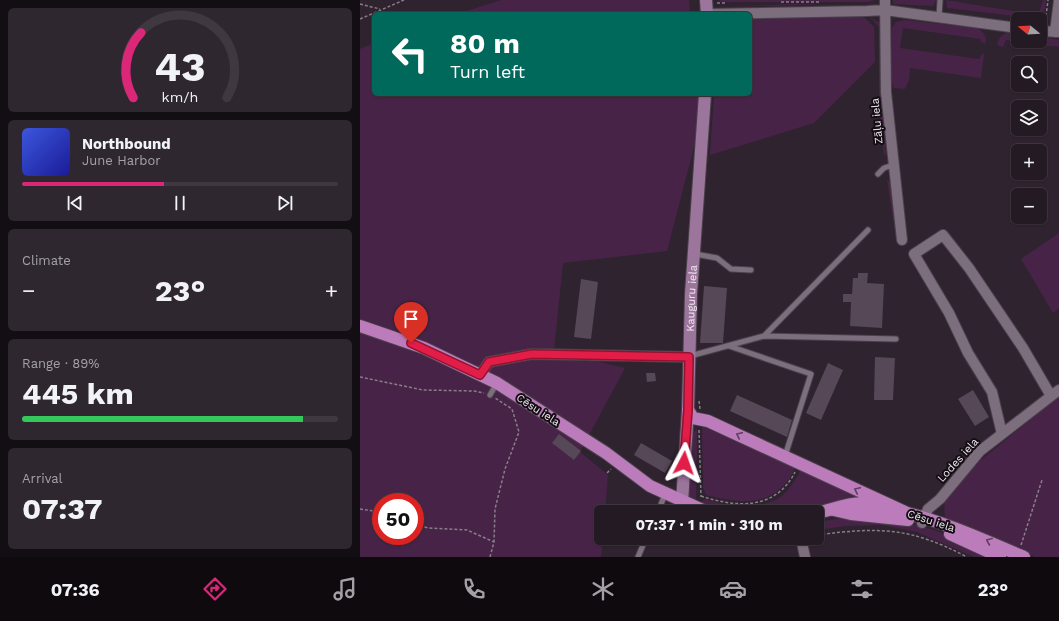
<!DOCTYPE html>
<html lang="en">
<head>
<meta charset="utf-8">
<style>
	:root { --surface:#231a23; --page:#2f2730; --text:#f1f3f6; --muted:#a3a1a6; --line:#403841; --accent:#db2777 }
	body { margin:0; font-family:"Work Sans",sans-serif; background:var(--page); color:var(--text); height:100vh; display:flex; flex-direction:column; font-size:15px; white-space:nowrap }
	* { box-sizing:border-box; margin:0 }
	p { font-size:13px; color:var(--muted) }
	.icon { flex:none; width:22px; height:22px; fill:none; stroke:currentColor; stroke-width:2; stroke-linecap:round; stroke-linejoin:round }
	.map { position:relative; flex:1; overflow:hidden }
	.details { display:flex; flex-direction:column; gap:8px; padding:8px; background:#130e13; width:360px }
	.details>* { flex:none }
	.top-card { position:absolute; left:12px; top:12px; width:380px; height:84px; border-radius:6px; box-shadow:0 1px 3px #0004,0 0 0 1px var(--line); background:#00695c; color:#fff; overflow:hidden }
	.needle { width:26px; rotate:288deg }
	.tools { position:absolute; left:651px; top:12px; display:grid; gap:8px }
	.tools a { display:grid; place-items:center; width:36px; height:36px; border-radius:6px; background:var(--surface); box-shadow:0 1px 3px #0004,0 0 0 1px var(--line); font-size:20px }
	.speed { position:absolute; left:12px; top:493px; display:flex; gap:8px; font-size:20px; font-weight:700; text-align:center }
	.speed>* { display:grid; place-content:center; width:52px; height:52px; border-radius:50%; background:var(--surface); box-shadow:0 1px 3px #0004,0 0 0 1px var(--line); line-height:1 }
	.speed .limit { border:6px solid #d22; background:#fff; color:#111 }
	.pin { position:absolute; display:grid; place-items:center; width:34px; height:34px; color:#fff; margin:-41px -17px; border-radius:50% 50% 50% 0; rotate:-45deg; box-shadow:0 0 4px #0007 }
	.pin .icon { rotate:45deg }
	.me { position:absolute; width:44px; margin:-22px; rotate:4deg; stroke-linejoin:round; filter:drop-shadow(0 0 3px #0008) }
	.turn { display:flex; align-items:center; gap:14px; height:84px; padding:0 12px; font-size:18px }
	.turn .icon { width:52px; height:52px; stroke-width:2.5 }
	.turn b { display:block; font-size:28px; line-height:34px }
	.big { font-size:30px; font-weight:700; line-height:1.1 }
	.details .widget { flex:1; display:flex; flex-direction:column; justify-content:center; gap:6px; min-width:0; padding:0 14px; border-radius:6px; background:var(--page) }
	.details .dial { align-items:center; gap:0 }
	.dial svg { height:104px; overflow:visible; fill:none; stroke:var(--line); stroke-width:7; stroke-linecap:round; text-anchor:middle }
	.dial text { fill:var(--text); stroke:none }
	.song { display:flex; align-items:center; gap:12px }
	.cover { width:48px; height:48px; border-radius:6px; background:linear-gradient(135deg,hsl(230 70% 55%),hsl(240 70% 35%)) }
	.played { height:4px; border-radius:2px; background:linear-gradient(90deg,var(--accent) 45%,var(--line) 45%) }
	.keys { display:flex; justify-content:space-around; direction:ltr }
	.heat { display:flex; justify-content:space-between; align-items:center; font-size:22px; direction:ltr }
	.charge { height:6px; border-radius:3px; background:linear-gradient(90deg,#34c759 89%,var(--line) 0) }
	.trip { position:absolute; left:234px; top:505px; width:230px; height:40px; border-radius:6px; background:var(--surface); box-shadow:0 1px 3px #0004,0 0 0 1px var(--line); font-weight:700; line-height:40px; text-align:center }
	.dock { display:flex; height:64px; justify-content:space-around; align-items:center; background:#0e0a0e; color:var(--muted) }
	.dock .icon { width:28px; height:28px }
	.dock .current { color:var(--accent) }
	.dock b { font-size:18px; color:var(--text) }
	main { display:flex; flex:1; min-height:0 }
	.map>svg:first-child { display:block }
	.green { fill:#472447; fill-rule:evenodd }
	.building { fill:#564856 }
	.lines { fill:none; stroke-linecap:round; stroke-linejoin:round }
	.lane-casing { stroke:#4b414b; stroke-width:7 }
	.street-casing { stroke:#4b414b; stroke-width:12 }
	.secondary-casing { stroke:#4b414b; stroke-width:14 }
	.primary-casing { stroke:#4b414b; stroke-width:14 }
	.path { stroke:#887e88; stroke-width:1.5; stroke-dasharray:3 2; stroke-linecap:butt }
	.lane { stroke:#7d6e7d; stroke-width:5 }
	.street { stroke:#7d6e7d; stroke-width:10 }
	.secondary { stroke:#9c759c; stroke-width:12 }
	.primary { stroke:#bc7cbc; stroke-width:12 }
	.oneway { stroke:#603f60 }
	.route-casing { stroke:#92132f; stroke-width:10 }
	.route { stroke:#e11d48; stroke-width:7 }
	.labels { text-anchor:middle; dominant-baseline:central; stroke-width:4; stroke-linejoin:round; paint-order:stroke }
	.street-label { font-size:11px; fill:#f1e8f1; stroke:#140e14 }
</style>
</head>
<body>
<main>
<section class="details">
<div class="widget dial"><svg viewBox="0 0 100 80">
<path d="M14 69A42 42 0 1 1 86 69"/>
<path d="M14 69A42 42 0 0 1 20 19" stroke="#db2777"/>
<text x="50" y="56" font-size="32" font-weight="700">43</text>
<text x="50" y="72" font-size="11">km/h</text>
</svg></div>
<div class="widget">
<div class="song"><i class="cover"></i><div><b>Northbound</b><p>June Harbor</p></div></div>
<div class="played"></div>
<div class="keys"><svg class="icon" aria-label="previous" viewBox="0 0 24 24"><path d="M18 5L8 12l10 7zM5 5v14"/></svg><svg class="icon" aria-label="pause" viewBox="0 0 24 24"><path d="M8 5v14M16 5v14"/></svg><svg class="icon" aria-label="next" viewBox="0 0 24 24"><path d="M6 5l10 7-10 7zM19 5v14"/></svg></div>
</div>
<div class="widget"><p>Climate</p>
<div class="heat"><a>−</a><b class="big">23°</b><a>+</a></div>
</div>
<div class="widget"><p>Range · 89%</p><b class="big">445 km</b><div class="charge"></div></div>
<div class="widget"><p>Arrival</p><b class="big">07:37</b></div>
</section>
<div class="map">
<svg width="699" height="557" viewBox="0 0 699 557">
	<rect width="100%" height="100%" fill="#2f232f"/>
	<path class="green" d="M141,0H329L330,14H97Z
		M358,0H515L508,2H362Z
		M533,0H576L573,6L533,4Z
		M586,0L664,13H679L683,0H686L685,9L682,16L672,18L587,8Z
		M433,4L506,6L505,7L449,5L356,7Z
		M390,16L504,17L514,27L515,62L454,123L350,155L354,94H390Z
		M510,17L520,23L523,132L526,152L524,157L519,105V27Z
		M545,20L618,28C623,32 628,38 625,44L620,41L621,39L543,28L540,48L619,59L622,53L624,55L621,78L550,68L549,80L545,89L534,88L531,82L532,28L536,22Z
		M648,32L658,34V41H680V37L699,40V47L646,40L643,47L637,45C638,38 642,35 648,32Z
		M14,43V94H338L341,120L307,251L203,263L194,351L265,368L220,452L248,475L245,512H241V538H243L241,557H0V49ZM21,502H55V536H21Z
		M527,179L531,184L538,238L536,239Z
		M699,233V308L693,313L661,259Z
		M699,396V557H675L585,519L584,500L610,469Z
		M347,425L436,466C418,507 385,505 346,495L343,487L342,426Z
		M337,429L336,506C332,501 328,496 328,490C327,484 330,477 331,471C332,459 327,437 337,429Z
		M442,468L503,497L480,505L444,507L416,512H359L341,507L342,501L346,499C368,507 405,511 424,494C431,487 437,477 442,468Z
		M490,517C514,519 537,520 560,526C586,532 610,546 634,557H614L557,532L523,525L486,526L457,530V522Z"/>
	<path class="building" d="M498,273H508L507,283L524,284L522,328L490,326L491,302H483V294H492L493,278H498Z
		M221,279L238,282L231,339L214,337Z
		M344,286L367,288L363,343H340Z
		M515,357L535,358L533,400H514Z
		M468,363L483,370L461,420L446,413Z
		M286,373H295L296,381L287,382Z
		M613,390L629,417L615,426L598,399Z
		M377,395L432,420L427,437L370,411Z
		M199,434L221,451L214,460L192,443Z
		M281,443L312,461L305,473L274,455Z"/>
	<g class="lines">
		<g class="lane-casing">
			<path id="lane" d="M579,17L580,0
				M518,174L524,168L533,165
				M335,254L357,258L371,269L391,270
				M404,336L536,339
				M369,346L451,374L425,456
				M330,356L404,336L508,230
				M130,395L137,383
				M298,512L305,494
				M278,557L286,538"/>
		</g>
		<g class="street-casing">
			<path id="street" d="M525,0L526,92L542,240
				M347,14L507,11L525,10L658,28
				M680,31L699,32
				M695,32L699,0
				M120,375L129,362L172,354L329,357
				M642,434L632,392L608,353L589,313L554,254L583,235L609,268L663,348L691,396
				M562,523L568,509L580,499L620,451L699,390
				M441,538L445,557"/>
		</g>
		<g class="secondary-casing">
			<g id="secondary">
				<path d="M346,0L347,14"/>
				<path id="s1" d="M322,502L328,410L331,294L345,94"/>
			</g>
		</g>
		<g class="primary-casing">
			<path id="primary" d="M0,326L64,348L137,383L246,453L290,486L347,512
				M328,410L333,418L348,421L376,434L545,512
				M474,510L491,514L548,520
				M457,513C471,510 487,503 502,503C512,504 524,507 535,510C580,520 622,539 664,557
				M590,534L640,557"/>
		</g>
		<path class="path" d="M421,2H461
			M357,3H367
			M0,4L20,9
			M686,16L688,0
			M0,19L44,0
			M680,20L688,14
			M0,377L63,390L114,391L124,393
			M339,401L340,409
			M339,430L341,497
			M247,473L251,469
			M341,496C377,508 416,510 435,472
			M0,509L21,512
			M55,524L68,528L107,530L134,542
			M457,535C519,527 550,527 607,557
			M661,545L682,480
			M130,557L134,542L135,509L145,469L159,432L152,409L135,398"/>
		<use href="#lane" class="lane"/>
		<use href="#street" class="street"/>
		<use href="#secondary" class="secondary"/>
		<use href="#primary" class="primary"/>
	</g>
	<defs><path id="oneway-chevron" d="M-2-3.5L2.5 0L-2 3.5" fill="none" stroke-width="1.6" stroke-linecap="round" stroke-linejoin="round"/></defs>
	<g class="oneway">
		<use href="#oneway-chevron" transform="translate(379 435) rotate(-155)"/>
		<use href="#oneway-chevron" transform="translate(497 490) rotate(-155)"/>
		<use href="#oneway-chevron" transform="translate(629 541) rotate(-157)"/>
	</g>
	<g class="lines">
		<g class="route-casing">
			<path id="route" d="M51,343L120,375L129,362L172,354L329,357L328,410L324,463"/>
		</g>
		<use href="#route" class="route"/>
	</g>
	<g class="labels">
		<g class="street-label">
			<text transform="translate(517 121) rotate(-95)">Zāļu iela</text>
			<text stroke="none"><textPath href="#s1" startOffset="204">Kauguru iela</textPath></text>
			<text transform="translate(178 410) rotate(33)">Cēsu iela</text>
			<text transform="translate(598 460) rotate(-48)">Lodes iela</text>
			<text transform="translate(571 521) rotate(18)">Cēsu iela</text>
		</g>
	</g>
</svg>
<div class="tools">
<a><svg class="needle" viewBox="-14 -14 28 28"><path d="M0-13l5 13h-10z" fill="#e53935"/><path d="M0 13l5-13h-10z" fill="#a3a1a6"/></svg></a>
<a><svg class="icon" aria-label="search" viewBox="0 0 24 24"><circle cx="10" cy="10" r="6"/><path d="M15 15l6 6"/></svg></a>
<a><svg class="icon" aria-label="layers" viewBox="0 0 24 24"><path d="M12 4l9 5-9 5-9-5zM3 14l9 5 9-5"/></svg></a>
<a>+</a>
<a>−</a>
</div>
<div class="speed"><div class="limit">50</div></div>
<div class="pin" style="left:51px;top:343px;background:#d93025"><svg class="icon" aria-label="arrive" viewBox="0 0 24 24"><path d="M6 21V4h12l-3 4 3 4H6"/></svg></div>
<svg class="me" style="left:324px;top:463px" viewBox="-20 -20 40 40"><path d="M0-17L14 15 0 8-14 15z" fill="#e11d48" stroke="#fff" stroke-width="4"/></svg>
<div class="trip">07:37 · 1 min · 310 m</div>
<div class="top-card">
<div class="turn"><svg class="icon" aria-label="left" viewBox="0 0 24 24"><path d="M17 20v-9H6M10 6l-5 5 5 5"/></svg><div><b>80 m</b>Turn left</div></div>
</div>
</div>
</main>
<nav class="dock">
<b>07:36</b>
<svg class="icon current" aria-label="directions" viewBox="0 0 24 24"><path d="M12 3l9 9-9 9-9-9zM9 14v-3h6M13 9l2 2-2 2"/></svg>
<svg class="icon" aria-label="music" viewBox="0 0 24 24"><path d="M9 18V5l10-2v13"/><circle cx="6" cy="18" r="3"/><circle cx="16" cy="16" r="3"/></svg>
<svg class="icon" aria-label="phone" viewBox="0 0 24 24"><path d="M5 4h4l2 5-3 2q2 4 5 5l2-3 5 2v4C11 20 4 13 5 4z"/></svg>
<svg class="icon" aria-label="climate" viewBox="0 0 24 24"><path d="M12 3v18M4 7l16 10M4 17L20 7"/></svg>
<svg class="icon" aria-label="car" viewBox="0 0 24 24"><path d="M5 17H2v-5l4-1 3-4h7l3 4 3 1v5h-3M9 17h6M6 11h13"/><circle cx="7" cy="17" r="2"/><circle cx="17" cy="17" r="2"/></svg>
<svg class="icon" aria-label="filters" viewBox="0 0 24 24"><path d="M4 7h16M4 17h16"/><circle cx="9" cy="7" r="2"/><circle cx="15" cy="17" r="2"/></svg>
<b>23°</b>
</nav>
</body>
</html>
